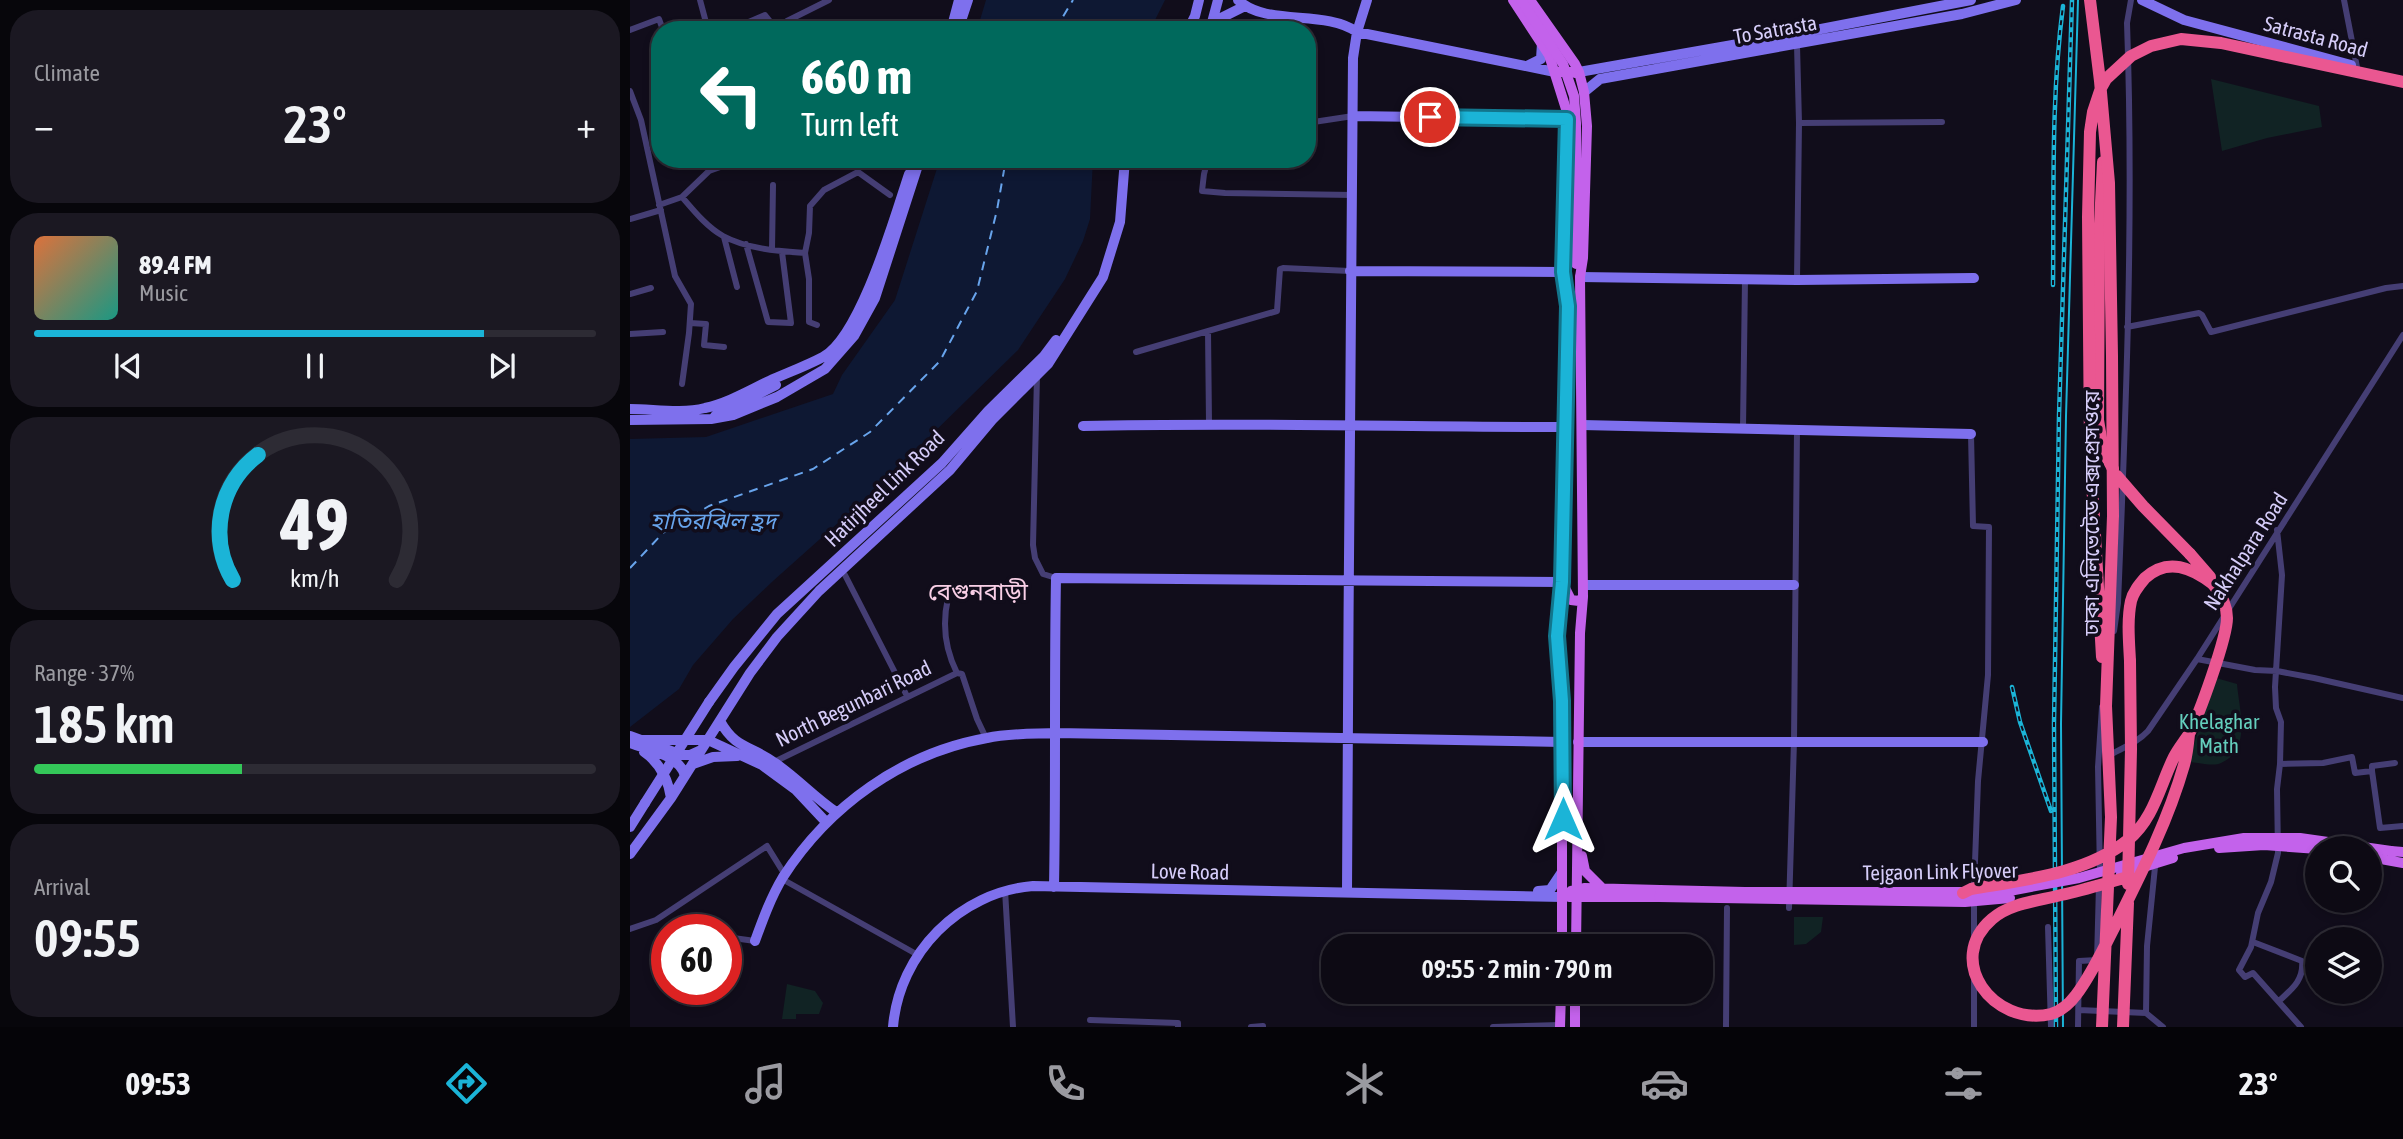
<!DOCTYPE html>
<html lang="en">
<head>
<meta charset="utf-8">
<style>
	:root { --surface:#0d0a14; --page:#1b1822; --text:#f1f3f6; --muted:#9a9aa0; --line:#2d2b34; --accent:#1bb4d7 }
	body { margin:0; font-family:"Asap Condensed","Noto Sans Bengali",sans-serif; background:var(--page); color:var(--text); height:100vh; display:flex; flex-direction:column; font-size:26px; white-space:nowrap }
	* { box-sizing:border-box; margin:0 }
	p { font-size:23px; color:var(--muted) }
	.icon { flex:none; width:38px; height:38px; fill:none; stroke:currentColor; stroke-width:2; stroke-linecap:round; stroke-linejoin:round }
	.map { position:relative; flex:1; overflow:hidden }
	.details { display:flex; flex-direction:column; gap:10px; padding:10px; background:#07060b; width:630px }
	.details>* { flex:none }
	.top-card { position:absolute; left:21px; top:21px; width:665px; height:147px; border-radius:28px; box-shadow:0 4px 10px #0003,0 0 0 2px var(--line); background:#00695c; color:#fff; overflow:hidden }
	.buttons { position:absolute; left:1675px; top:836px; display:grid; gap:14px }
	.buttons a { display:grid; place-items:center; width:77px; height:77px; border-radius:50%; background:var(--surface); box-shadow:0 4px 10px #0003,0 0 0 2px var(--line); font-size:35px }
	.speed { position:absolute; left:21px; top:914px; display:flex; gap:14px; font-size:35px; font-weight:700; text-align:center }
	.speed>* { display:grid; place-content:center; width:91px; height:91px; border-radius:50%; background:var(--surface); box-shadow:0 4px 10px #0003,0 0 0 2px var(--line); line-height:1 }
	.speed .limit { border:10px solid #d22; background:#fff; color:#111 }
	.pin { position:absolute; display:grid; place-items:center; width:60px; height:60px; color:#fff; margin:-30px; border:4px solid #fff; border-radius:50%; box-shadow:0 2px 7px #0007 }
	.me { position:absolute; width:77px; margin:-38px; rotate:0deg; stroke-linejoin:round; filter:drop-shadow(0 0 5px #0008) }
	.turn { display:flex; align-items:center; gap:24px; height:147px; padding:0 35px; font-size:32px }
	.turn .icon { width:91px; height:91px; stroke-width:2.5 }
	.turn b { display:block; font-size:49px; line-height:60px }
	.big { font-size:52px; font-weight:600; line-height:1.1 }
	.details .tile { flex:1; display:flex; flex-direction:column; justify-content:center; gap:10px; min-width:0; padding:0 24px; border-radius:28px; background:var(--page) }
	.details .dial { align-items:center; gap:0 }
	.dial svg { height:182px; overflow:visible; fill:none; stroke:var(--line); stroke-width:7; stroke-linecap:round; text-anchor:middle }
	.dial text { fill:var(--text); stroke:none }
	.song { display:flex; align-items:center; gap:21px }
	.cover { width:84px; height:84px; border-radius:10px; background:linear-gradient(135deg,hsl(20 70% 55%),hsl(170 70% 35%)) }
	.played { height:7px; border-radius:4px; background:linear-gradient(90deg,var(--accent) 80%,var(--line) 80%) }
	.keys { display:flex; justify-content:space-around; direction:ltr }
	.heat { display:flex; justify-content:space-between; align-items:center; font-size:38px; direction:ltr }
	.charge { height:10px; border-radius:5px; background:linear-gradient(90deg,#34c759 37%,var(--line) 0) }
	.trip { position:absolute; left:691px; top:934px; width:392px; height:70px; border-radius:28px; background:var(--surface); box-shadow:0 4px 10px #0003,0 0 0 2px var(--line); font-weight:600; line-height:70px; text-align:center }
	.menu { display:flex; height:112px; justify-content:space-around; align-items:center; background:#050408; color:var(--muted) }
	.menu .icon { width:49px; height:49px }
	.menu .current { color:var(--accent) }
	.menu b { font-size:32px; color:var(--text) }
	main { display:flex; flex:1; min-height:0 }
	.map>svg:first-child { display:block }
	.green { fill:#112324 }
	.water { fill:#0e1833 }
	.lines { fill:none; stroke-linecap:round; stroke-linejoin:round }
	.ferry { stroke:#68a4ec; stroke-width:2; stroke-dasharray:9 7; stroke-linecap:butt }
	.street { stroke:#453e74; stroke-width:6 }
	.secondary { stroke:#7e70ed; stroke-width:10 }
	.primary { stroke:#c362eb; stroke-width:10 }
	.highway { stroke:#ea5791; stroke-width:12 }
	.tram { stroke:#1bb4d7; stroke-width:2 }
	.rail-casing { stroke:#1bb4d7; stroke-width:4.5 }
	.rail { stroke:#110d1b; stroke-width:2; stroke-dasharray:5; stroke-linecap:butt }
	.secondary-bridge { stroke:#7e70ed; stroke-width:10 }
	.primary-bridge { stroke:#c362eb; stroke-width:10 }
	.highway-bridge { stroke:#ea5791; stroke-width:12 }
	.route-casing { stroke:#12758c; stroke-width:18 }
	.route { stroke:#1bb4d7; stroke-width:12 }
	.labels { text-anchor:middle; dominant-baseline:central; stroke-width:7; stroke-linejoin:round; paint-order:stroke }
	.street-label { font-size:21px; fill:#d6cdf9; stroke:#110d1b }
	.park-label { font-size:21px; fill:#64cfbd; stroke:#110d1b }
	.water-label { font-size:23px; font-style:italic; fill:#68a4ec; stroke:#110d1b }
	.quarter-label { font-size:24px; fill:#f9cfe6; stroke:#110d1b }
</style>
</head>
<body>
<main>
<section class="details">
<div class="tile"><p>Climate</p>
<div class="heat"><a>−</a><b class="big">23°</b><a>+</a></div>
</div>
<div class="tile">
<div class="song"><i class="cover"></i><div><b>89.4 FM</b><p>Music</p></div></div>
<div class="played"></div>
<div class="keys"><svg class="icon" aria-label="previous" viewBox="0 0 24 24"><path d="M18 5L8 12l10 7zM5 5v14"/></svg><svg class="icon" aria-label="pause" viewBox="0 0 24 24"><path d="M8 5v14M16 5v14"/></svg><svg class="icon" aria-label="next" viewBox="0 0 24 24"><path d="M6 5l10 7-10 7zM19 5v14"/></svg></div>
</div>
<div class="tile dial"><svg viewBox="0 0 100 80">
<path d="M14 69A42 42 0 1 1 86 69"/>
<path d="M14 69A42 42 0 0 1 25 14" stroke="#1bb4d7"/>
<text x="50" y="56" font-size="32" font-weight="700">49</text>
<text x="50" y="72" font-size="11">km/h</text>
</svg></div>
<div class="tile"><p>Range · 37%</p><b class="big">185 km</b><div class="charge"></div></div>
<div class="tile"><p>Arrival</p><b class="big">09:55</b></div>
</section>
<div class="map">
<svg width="1773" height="1027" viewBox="0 0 1773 1027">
	<rect width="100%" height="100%" fill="#110d1b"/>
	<path class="green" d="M1581,79L1689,106L1692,127L1637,138L1592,151Z
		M1586,678L1607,684C1609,709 1622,750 1591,763C1583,767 1567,762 1558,762Z
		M1164,917H1193L1191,932L1176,944L1164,945Z
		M157,984L185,991L193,1003L189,1014H166V1019H152Z"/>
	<path class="water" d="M356,0H535L520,30H347Z
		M310,159H463L460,219L453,241L435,279L388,350L246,489L143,581L103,619L63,665L49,689L0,727V439L76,437L203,394L212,375L265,300Z"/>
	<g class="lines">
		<path class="ferry" d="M425,30L443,0
			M0,568L33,533L79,506L183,469L240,432L310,361L347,291L367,210L376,159"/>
		<path class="street" d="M70,0L78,30
			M1714,0L1727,67
			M157,21L199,0
			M0,30L29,19L33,30
			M100,30L135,15L147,30
			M0,91L11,120L45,276L61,304L59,333L52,384
			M677,123L723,116
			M1169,123L1312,122
			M578,159L574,174L572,191L595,193L723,195
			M52,197C64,211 77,227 93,236C117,249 149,251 175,253
			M29,205L52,197L79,171L113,159
			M0,219L31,210
			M94,237L107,287
			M116,244L138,322L161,323L152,252
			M142,250L143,185
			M1167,280L1169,123L1167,45
			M0,294L21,288
			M60,323L76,324L74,345L94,347
			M187,325L179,322V279L175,253L179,233L180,206L194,190L228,172L260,195
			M1497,327L1569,313L1572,315L1581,332L1756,288L1773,286
			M578,331L579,423
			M0,334L33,332
			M506,352L647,311L650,269L653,268L720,271
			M407,376L403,545L405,558L413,574L426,578
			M1113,428L1115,279
			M1341,434L1343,526L1359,527L1358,675L1348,781L1344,889
			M1647,530L1652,575L1645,687L1646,708L1651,722L1650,764L1647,789L1648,853L1641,882L1628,913L1621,947L1609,970L1615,977L1623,973L1671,1027
			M215,575L277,696
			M318,598C312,624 315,649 327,673
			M1484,631L1488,603C1496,410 1504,217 1497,23L1501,0
			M1567,659L1625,670L1647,671L1684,678L1773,698
			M1478,756C1492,748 1507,743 1518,731L1567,659L1773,335
			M144,762L327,673L332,674L347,719L356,738
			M1650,764L1693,763L1722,757L1725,773L1742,771V766L1765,763
			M1742,771L1750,828L1773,826
			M1525,867L1517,946L1516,1013L1533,1027
			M1470,874L1468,767L1472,707
			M152,879L288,955
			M375,890L383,1027
			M1159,908L1164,741L1167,430
			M1418,927L1421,1027
			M0,929L26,920L137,846L155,875
			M96,937L125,941
			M1344,938V900
			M1623,942L1672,961C1674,980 1662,989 1649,1001
			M1344,977V1027
			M1449,1010L1516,1013
			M460,1020L548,1023V1027
			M621,1027L633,1026
			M863,1027L930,1025
			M1096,1027L1097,908
			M1448,1027L1449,961L1467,960L1469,885"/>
		<path class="secondary" d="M608,0C637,27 694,9 727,32L925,72
			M1512,0L1554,20L1721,65
			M583,22L615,6
			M321,30L329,0
			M328,30L338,0
			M558,30L565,16L569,0
			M580,30L588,0
			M897,66L911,59L912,43
			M949,72L1165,34L1341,0
			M954,92L970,79L1332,14L1386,0
			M723,116L937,119
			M720,271L933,272
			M950,277L1167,280L1344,278
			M0,409C24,409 51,414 75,408C98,403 118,391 139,381C157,373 176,366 193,357C231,336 265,216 279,174
			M85,416L146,385
			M0,420L81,419L103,415L147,397L195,369L224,336L245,298L290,159
			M952,425L1341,434
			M453,426C614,422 774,427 935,427
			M953,585H1164
			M79,702L104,667L147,614L312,463L358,411L414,356L426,340
			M90,721C106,750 121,745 145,763C167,778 184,797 206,812
			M0,736L52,755H60L71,750
			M13,740H78L132,765L166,790L196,822
			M948,742H1353
			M0,743C18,750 50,755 55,776
			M14,752C30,763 38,778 41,798
			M63,764L83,757L107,756
			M0,827L15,803
			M0,854L41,798L120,673L147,637L189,591L320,470L362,420L418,364L473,277L490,222L495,159
			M424,887C426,783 424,681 426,578L932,582
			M908,891L920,890L932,872
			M717,892C719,614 719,336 723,58L727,32L737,0
			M125,941C133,919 141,897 153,877C199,806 272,753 357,738C379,733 403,734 426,733L932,742
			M263,1027C269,953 330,892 403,886L933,897"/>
		<path class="primary" d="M883,0L919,55L936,109L933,272L938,306L932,582L927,636L932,701V947
			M900,0L945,64L949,72L945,73
			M928,72H949L954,92L957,126L953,258L950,277L953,597L950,633L946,947
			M933,584L941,600L949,601L953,597
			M1761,851L1773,852
			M952,856L955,871L972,888
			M1740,857L1773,863
			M941,891L955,888L1030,890
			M939,897H1029
			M930,1027L931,992
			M945,1027V992"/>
		<path class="highway" d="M1473,162L1469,244L1468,420L1473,450L1483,469
			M1560,554L1580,577
			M1500,661C1499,641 1497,620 1501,601C1503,592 1509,585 1515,578C1538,557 1562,568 1583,584"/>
		<path class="tram" d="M1433,1027L1431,724L1436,416L1448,0"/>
		<g class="rail-casing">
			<path id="rail" d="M1423,285C1424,192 1421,98 1433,6
				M1382,687L1390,722L1421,811
				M1426,1027L1424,724L1429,416L1442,0"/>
		</g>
		<use href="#rail" class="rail"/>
		<path class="secondary-bridge" d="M15,803L79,702"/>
		<path class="primary-bridge" d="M891,0L933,64L944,96L946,123V264
			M1589,848L1634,845L1688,849
			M1491,874L1543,858
			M1030,890L1115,892H1374L1449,878L1554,848L1614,838H1670L1761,851
			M1029,897L1335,902L1380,898"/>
		<path class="highway-bridge" d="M1460,0L1470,81L1479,183L1482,356L1483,516L1476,706L1481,817L1472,1027
			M1487,476L1513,506L1560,554
			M1472,657L1460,447L1458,217L1460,132L1463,112L1471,88L1476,79L1501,56L1521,46L1551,39L1591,43L1773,82
			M1498,877C1476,883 1454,890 1431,895C1408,901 1380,903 1362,919C1314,960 1363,1027 1421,1014C1431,1011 1440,1003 1446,995C1462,974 1473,949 1485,926C1511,874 1538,821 1554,765C1557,755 1558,744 1559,734
			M1498,884L1501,749L1500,661
			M1333,893L1341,889C1393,880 1456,874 1498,840C1524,819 1530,785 1544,757C1548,749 1554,742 1559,734C1569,715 1597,638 1597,618C1597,605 1591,594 1583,584
			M1493,1027L1498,903"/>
	</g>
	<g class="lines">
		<g class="route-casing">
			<path id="route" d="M800,117L937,119L933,272L938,306L932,582L927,636L932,701L933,819"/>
		</g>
		<use href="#route" class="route"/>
	</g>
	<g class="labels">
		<g class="street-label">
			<text transform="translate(1145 29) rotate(-10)">To Satrasta</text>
			<text transform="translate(1686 36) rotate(15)">Satrasta Road</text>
			<text transform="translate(254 488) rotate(-44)">Hatirjheel Link Road</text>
			<text transform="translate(1461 513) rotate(-90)">ঢাকা এলিভেটেড এক্সপ্রেসওয়ে</text>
			<text transform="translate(1615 551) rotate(-57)">Nakhalpara Road</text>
			<text transform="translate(223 703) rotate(-26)">North Begunbari Road</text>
			<text transform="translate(560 871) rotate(1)">Love Road</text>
			<text transform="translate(1310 871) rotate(-1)">Tejgaon Link Flyover</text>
		</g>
		<g class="park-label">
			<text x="1589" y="721">Khelaghar<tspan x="1589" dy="24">Math</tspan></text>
		</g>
		<g class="water-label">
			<text x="83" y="521">হাতিরঝিল হ্রদ</text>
		</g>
		<g class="quarter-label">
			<text x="348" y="591">বেগুনবাড়ী</text>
		</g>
	</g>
</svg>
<div class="buttons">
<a><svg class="icon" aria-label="search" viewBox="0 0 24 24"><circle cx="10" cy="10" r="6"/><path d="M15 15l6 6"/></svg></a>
<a><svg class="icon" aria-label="layers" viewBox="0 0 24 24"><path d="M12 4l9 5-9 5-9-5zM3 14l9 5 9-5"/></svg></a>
</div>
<div class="speed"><div class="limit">60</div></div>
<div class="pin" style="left:800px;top:117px;background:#d93025"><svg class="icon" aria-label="arrive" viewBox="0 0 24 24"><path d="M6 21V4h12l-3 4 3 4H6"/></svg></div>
<svg class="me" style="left:933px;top:819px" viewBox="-20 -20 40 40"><path d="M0-17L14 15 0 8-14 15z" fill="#1bb4d7" stroke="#fff" stroke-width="4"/></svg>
<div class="trip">09:55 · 2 min · 790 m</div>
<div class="top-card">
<div class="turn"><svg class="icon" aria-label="left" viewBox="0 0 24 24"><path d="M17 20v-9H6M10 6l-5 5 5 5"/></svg><div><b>660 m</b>Turn left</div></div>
</div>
</div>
</main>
<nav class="menu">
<b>09:53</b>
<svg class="icon current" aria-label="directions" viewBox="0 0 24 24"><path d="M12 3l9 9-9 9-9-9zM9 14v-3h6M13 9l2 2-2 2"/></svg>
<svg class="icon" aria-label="music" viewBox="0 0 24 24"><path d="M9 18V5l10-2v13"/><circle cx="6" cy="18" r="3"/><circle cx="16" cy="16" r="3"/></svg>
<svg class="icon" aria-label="phone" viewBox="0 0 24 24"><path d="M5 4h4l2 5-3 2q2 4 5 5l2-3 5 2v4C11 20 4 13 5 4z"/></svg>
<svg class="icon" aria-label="climate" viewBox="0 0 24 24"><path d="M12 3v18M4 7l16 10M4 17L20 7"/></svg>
<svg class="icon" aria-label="car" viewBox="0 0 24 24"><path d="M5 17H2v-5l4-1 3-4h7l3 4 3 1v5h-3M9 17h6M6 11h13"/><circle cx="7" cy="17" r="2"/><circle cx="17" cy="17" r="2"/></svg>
<svg class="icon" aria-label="filters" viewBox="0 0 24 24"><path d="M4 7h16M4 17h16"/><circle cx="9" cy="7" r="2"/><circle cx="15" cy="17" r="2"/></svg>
<b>23°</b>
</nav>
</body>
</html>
